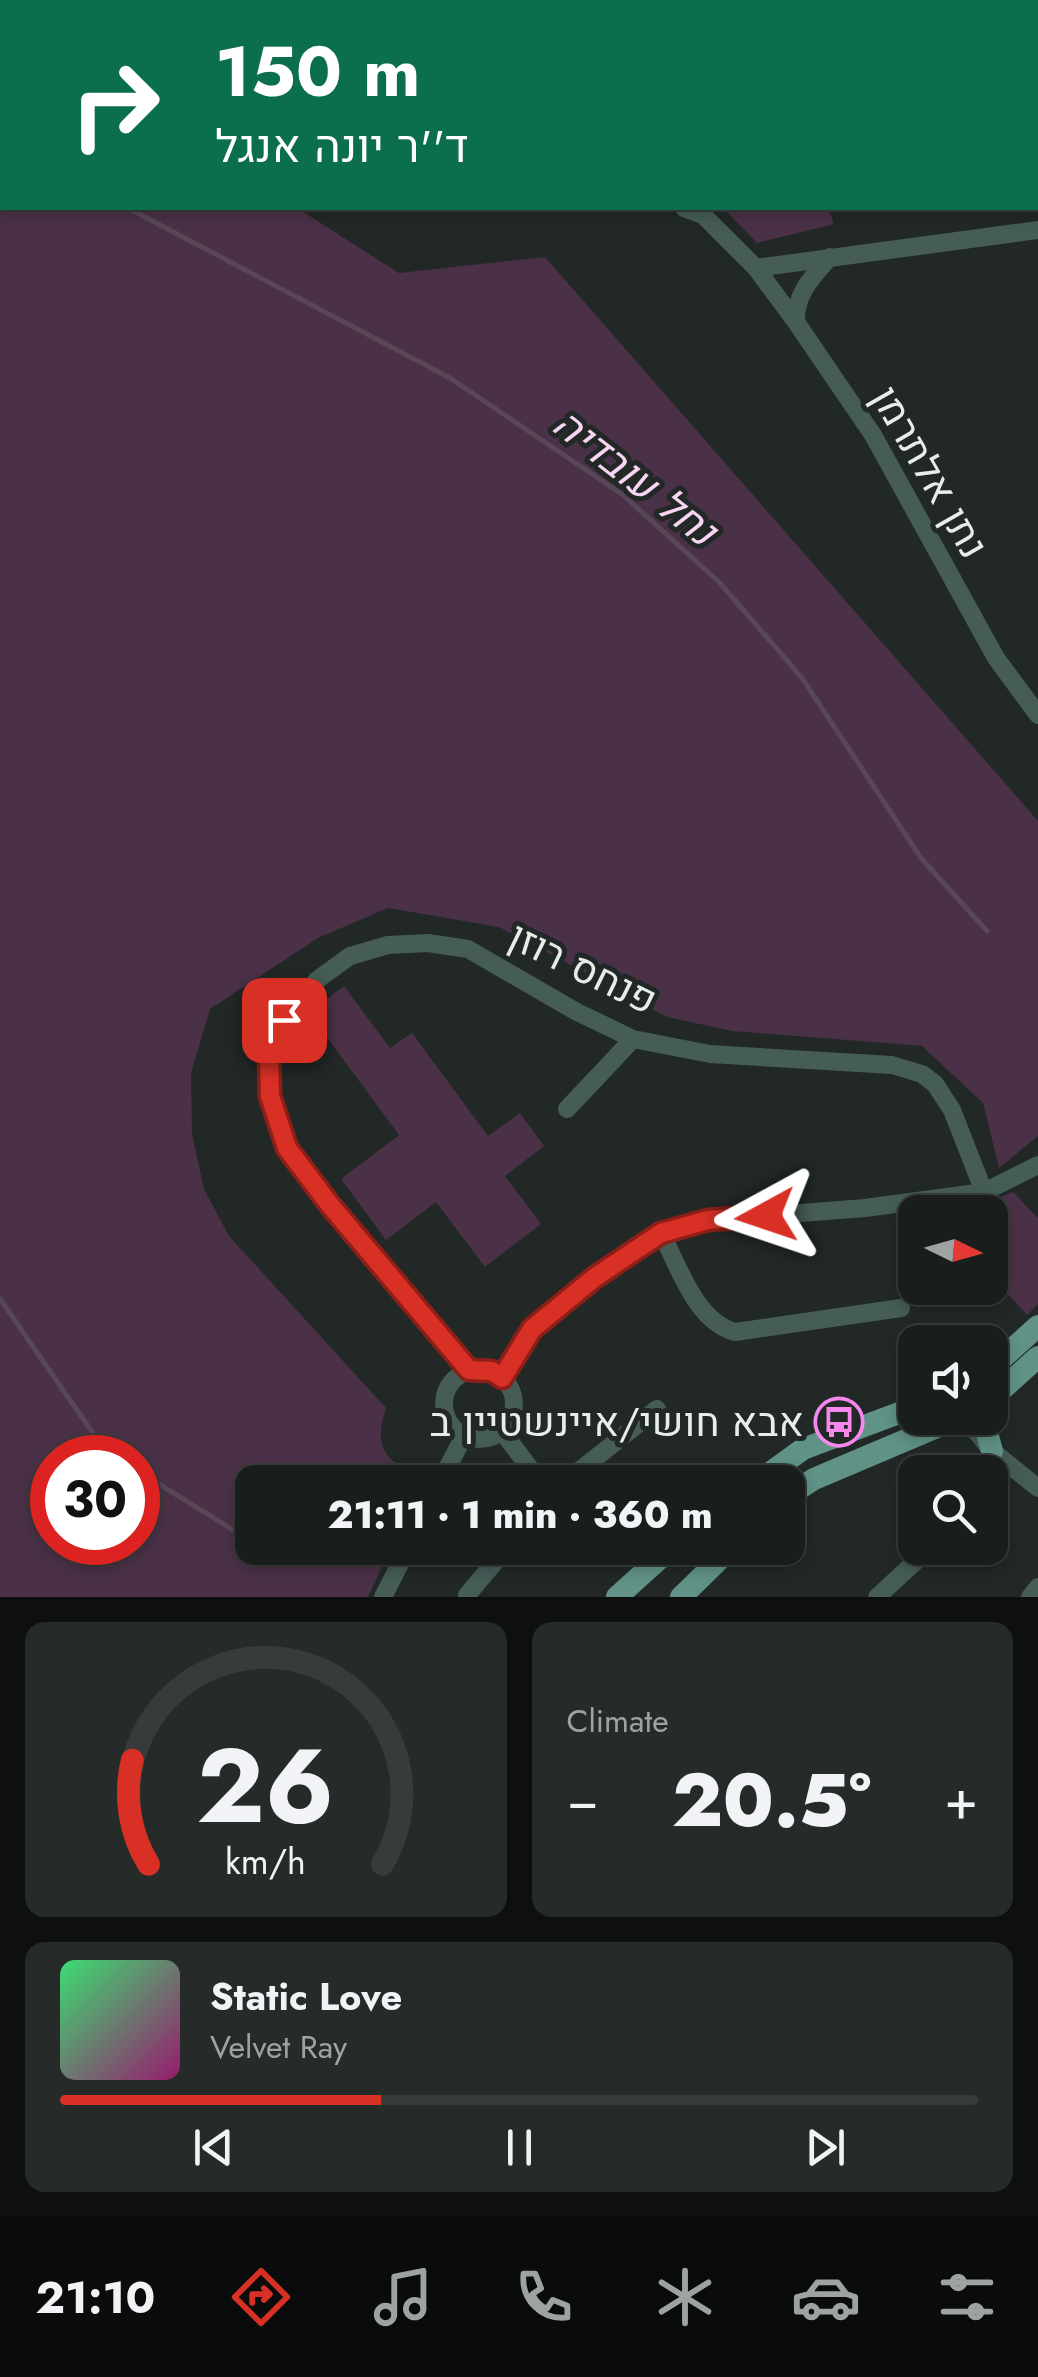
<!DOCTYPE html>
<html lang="en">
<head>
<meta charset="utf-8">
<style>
	:root { --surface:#191e1c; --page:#262b29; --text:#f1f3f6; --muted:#9fa2a3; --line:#373c3b; --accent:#d93025 }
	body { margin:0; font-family:Jost,Heebo,sans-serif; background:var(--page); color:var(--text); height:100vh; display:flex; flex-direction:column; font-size:38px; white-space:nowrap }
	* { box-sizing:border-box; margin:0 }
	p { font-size:32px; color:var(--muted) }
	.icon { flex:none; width:55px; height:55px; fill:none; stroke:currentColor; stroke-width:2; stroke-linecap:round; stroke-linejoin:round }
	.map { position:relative; height:1597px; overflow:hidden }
	.details { display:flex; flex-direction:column; gap:25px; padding:25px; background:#0e100f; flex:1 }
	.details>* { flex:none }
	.guide { position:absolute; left:0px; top:0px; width:1040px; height:210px; box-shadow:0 5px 15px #0003,0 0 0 2px var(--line); background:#0b6e4f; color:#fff; overflow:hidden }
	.needle { width:65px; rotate:95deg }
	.fabs { position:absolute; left:898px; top:1195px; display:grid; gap:20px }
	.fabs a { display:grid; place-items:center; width:110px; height:110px; border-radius:20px; background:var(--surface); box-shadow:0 5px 15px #0003,0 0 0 2px var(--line); font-size:50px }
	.speed { position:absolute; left:30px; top:1435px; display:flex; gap:20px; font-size:50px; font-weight:700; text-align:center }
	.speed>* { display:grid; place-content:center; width:130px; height:130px; border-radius:50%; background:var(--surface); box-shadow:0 5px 15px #0003,0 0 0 2px var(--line); line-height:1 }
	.speed .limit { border:15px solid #d22; background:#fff; color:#111 }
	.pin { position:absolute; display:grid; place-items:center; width:85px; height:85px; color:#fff; margin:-42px; border-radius:20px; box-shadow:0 5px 15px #0006 }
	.me { position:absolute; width:110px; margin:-55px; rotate:265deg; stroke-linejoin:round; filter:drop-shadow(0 0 8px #0008) }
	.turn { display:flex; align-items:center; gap:35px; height:210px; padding:0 50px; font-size:45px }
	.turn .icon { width:130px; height:130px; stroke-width:2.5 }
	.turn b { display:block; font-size:70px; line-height:85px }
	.big { font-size:75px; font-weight:800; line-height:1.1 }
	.details .tile { flex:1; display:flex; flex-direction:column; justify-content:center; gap:15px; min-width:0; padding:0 35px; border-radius:20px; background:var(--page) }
	.details .dial { align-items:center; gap:0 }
	.dial svg { height:260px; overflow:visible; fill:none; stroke:var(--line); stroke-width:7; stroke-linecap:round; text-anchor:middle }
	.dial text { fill:var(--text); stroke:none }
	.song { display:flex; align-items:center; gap:30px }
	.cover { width:120px; height:120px; border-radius:15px; background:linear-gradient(135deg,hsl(140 70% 55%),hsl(320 70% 35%)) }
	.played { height:10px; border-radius:5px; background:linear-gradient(90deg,var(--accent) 35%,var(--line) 35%) }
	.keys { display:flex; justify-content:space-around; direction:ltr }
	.heat { display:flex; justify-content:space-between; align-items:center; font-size:55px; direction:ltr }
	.details .tiles { flex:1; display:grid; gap:25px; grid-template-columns:1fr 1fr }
	.tile:last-child { grid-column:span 2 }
	.trip { position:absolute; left:235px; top:1465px; width:570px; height:100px; border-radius:20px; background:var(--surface); box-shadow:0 5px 15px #0003,0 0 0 2px var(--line); font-weight:800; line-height:100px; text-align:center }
	.tab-bar { display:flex; height:160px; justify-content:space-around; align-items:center; background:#0a0c0b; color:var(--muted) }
	.tab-bar .icon { width:70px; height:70px }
	.tab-bar .current { color:var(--accent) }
	.tab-bar b { font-size:45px; color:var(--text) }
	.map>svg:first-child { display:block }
	.green { fill:#4a3147; fill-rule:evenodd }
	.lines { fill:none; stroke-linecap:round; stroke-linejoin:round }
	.stream { stroke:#584857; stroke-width:5 }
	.minor { stroke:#455c57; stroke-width:18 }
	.major { stroke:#609287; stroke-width:22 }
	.route-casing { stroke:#8d1f18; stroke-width:25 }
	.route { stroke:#d93025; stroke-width:18 }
	.labels { text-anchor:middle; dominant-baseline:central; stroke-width:10; stroke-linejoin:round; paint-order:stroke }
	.street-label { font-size:40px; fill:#e8eceb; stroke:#212826 }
	.poi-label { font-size:40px; fill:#e8eceb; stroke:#212826; text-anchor:end }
	.water-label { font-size:42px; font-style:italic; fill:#f9d5f4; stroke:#212826 }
</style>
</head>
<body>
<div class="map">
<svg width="1038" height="1597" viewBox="0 0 1038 1597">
	<rect width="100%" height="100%" fill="#212826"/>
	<path class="green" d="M0,0L74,2H2V208H297L399,273L545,257L1038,821V1136L999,1168L983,1103L922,1046L732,1031L667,1017L499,927L388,908L318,938L210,1009L191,1073L192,1134L204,1189L229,1236L386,1408C372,1451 387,1463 426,1476L422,1482H252V1548H391L368,1597H0ZM52,1458H138V1542H52Z
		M734,208H828L834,224L757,243L728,213Z
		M344,986L390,1048L412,1033L488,1136L520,1113L544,1146L505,1176L541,1224L485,1267L436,1202L386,1240L341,1179L399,1135L309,1013Z
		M1013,1192L1038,1218V1304L1027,1315L990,1275V1212H964Z"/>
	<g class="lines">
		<path class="stream" d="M0,140L2,141
			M128,208L450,378L623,495L720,583L802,678L921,858L987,931
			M0,1299L106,1452L115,1458
			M138,1471L235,1531"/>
		<path class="minor" d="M180,0L182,2
			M537,0L539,2
			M350,2L351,0
			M988,2L990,0
			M684,208L703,215L756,268L796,322L873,435L996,658L1038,715
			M756,268L1038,230
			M796,322C795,294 812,277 830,257
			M567,1109L633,1039
			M661,1233C679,1266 695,1321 735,1332L901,1308
			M444 1404a35 35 0 1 1 70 0a35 35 0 1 1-70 0Z
			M469,1370L330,1205L287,1148L271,1097L269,1056L284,1021L317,980L350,956L388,945L428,943L468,949L577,1012L633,1039L710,1054L892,1065L922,1074L935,1084L952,1110L984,1192
			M502,1378L532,1329L594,1278L661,1233L709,1220L865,1208L984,1192L1038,1165
			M965,1418L992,1451L1038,1488
			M502,1431L540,1482
			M440,1482L464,1436
			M565,1482L657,1409
			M467,1595L507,1548
			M383,1597L408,1548
			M877,1597L915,1562
			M1030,1597L1038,1587"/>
		<path class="major" d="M990,1369L1038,1326
			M990,1400L1038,1357
			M987,1418L986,1429L992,1451
			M757,1482L803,1449L915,1407
			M788,1496L814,1479L958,1418
			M617,1597L659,1559L678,1548
			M681,1597L731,1548"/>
	</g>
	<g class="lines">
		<g class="route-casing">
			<path id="route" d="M284,1020L269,1056L270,1096L287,1148L330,1205L469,1370L492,1371L502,1378L532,1329L594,1278L661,1233L708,1220L766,1216"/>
		</g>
		<use href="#route" class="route"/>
	</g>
	<defs>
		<g id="bus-ring" transform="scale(2.5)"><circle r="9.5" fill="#212826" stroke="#f688ed" stroke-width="1.5"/><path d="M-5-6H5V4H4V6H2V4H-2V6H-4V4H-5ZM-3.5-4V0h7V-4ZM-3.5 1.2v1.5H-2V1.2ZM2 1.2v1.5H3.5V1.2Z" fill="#f688ed"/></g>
	</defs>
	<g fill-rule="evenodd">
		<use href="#bus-ring" x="839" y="1422"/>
	</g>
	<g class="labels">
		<g class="street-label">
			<text transform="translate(930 472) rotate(60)">נתן אלתרמן</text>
			<text transform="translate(583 968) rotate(26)">פנחס רוזן</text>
		</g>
		<g class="poi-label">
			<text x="804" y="1422">אבא חושי/איינשטיין ב</text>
		</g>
		<g class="water-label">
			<text transform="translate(635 477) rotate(38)">נחל עובדיה</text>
		</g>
	</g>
</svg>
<div class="fabs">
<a><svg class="needle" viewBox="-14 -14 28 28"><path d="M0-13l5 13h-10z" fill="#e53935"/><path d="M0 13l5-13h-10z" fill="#9fa2a3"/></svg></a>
<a><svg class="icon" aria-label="sound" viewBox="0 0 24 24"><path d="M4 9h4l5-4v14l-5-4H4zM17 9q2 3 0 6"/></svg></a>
<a><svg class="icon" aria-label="search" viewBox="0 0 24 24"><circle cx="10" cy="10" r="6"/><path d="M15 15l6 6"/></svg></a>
</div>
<div class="speed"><div class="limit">30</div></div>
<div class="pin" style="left:284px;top:1020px;background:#d93025"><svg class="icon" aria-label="arrive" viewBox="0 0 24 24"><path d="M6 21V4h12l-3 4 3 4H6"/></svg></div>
<svg class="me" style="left:766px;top:1216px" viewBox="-20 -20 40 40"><path d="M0-17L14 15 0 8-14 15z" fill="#d93025" stroke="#fff" stroke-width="4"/></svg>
<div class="trip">21:11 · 1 min · 360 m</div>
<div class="guide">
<div class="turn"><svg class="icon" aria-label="right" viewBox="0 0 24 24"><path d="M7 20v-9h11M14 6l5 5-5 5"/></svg><div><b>150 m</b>ד''ר יונה אנגל</div></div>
</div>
</div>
<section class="details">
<div class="tiles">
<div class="tile dial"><svg viewBox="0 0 100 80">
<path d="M14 69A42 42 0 1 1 86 69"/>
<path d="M14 69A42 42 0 0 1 9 37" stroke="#d93025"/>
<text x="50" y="56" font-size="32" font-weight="700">26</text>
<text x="50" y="72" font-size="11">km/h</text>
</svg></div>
<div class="tile"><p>Climate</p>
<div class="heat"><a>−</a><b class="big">20.5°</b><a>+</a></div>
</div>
<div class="tile">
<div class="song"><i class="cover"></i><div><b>Static Love</b><p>Velvet Ray</p></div></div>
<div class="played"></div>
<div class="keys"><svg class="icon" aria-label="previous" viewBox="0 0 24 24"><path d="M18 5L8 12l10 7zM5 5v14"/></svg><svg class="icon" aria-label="pause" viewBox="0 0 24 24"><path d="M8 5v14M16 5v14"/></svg><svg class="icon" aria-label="next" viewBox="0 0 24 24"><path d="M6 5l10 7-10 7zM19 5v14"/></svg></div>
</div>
</div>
</section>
<nav class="tab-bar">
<b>21:10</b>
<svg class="icon current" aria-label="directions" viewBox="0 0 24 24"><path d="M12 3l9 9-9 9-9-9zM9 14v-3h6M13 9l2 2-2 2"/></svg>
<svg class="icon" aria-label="music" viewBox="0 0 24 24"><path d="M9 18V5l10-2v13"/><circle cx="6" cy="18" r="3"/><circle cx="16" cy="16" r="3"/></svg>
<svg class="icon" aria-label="phone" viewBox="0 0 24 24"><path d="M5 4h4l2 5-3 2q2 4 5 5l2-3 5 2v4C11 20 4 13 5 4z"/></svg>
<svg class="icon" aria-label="climate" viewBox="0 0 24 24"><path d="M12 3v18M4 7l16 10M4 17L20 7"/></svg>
<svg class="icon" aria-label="car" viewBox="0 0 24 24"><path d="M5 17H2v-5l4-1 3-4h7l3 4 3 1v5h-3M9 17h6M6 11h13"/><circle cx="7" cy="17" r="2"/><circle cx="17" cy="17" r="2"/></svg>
<svg class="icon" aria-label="filters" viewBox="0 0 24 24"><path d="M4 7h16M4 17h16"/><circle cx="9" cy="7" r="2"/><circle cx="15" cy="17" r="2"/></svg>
</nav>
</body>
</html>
